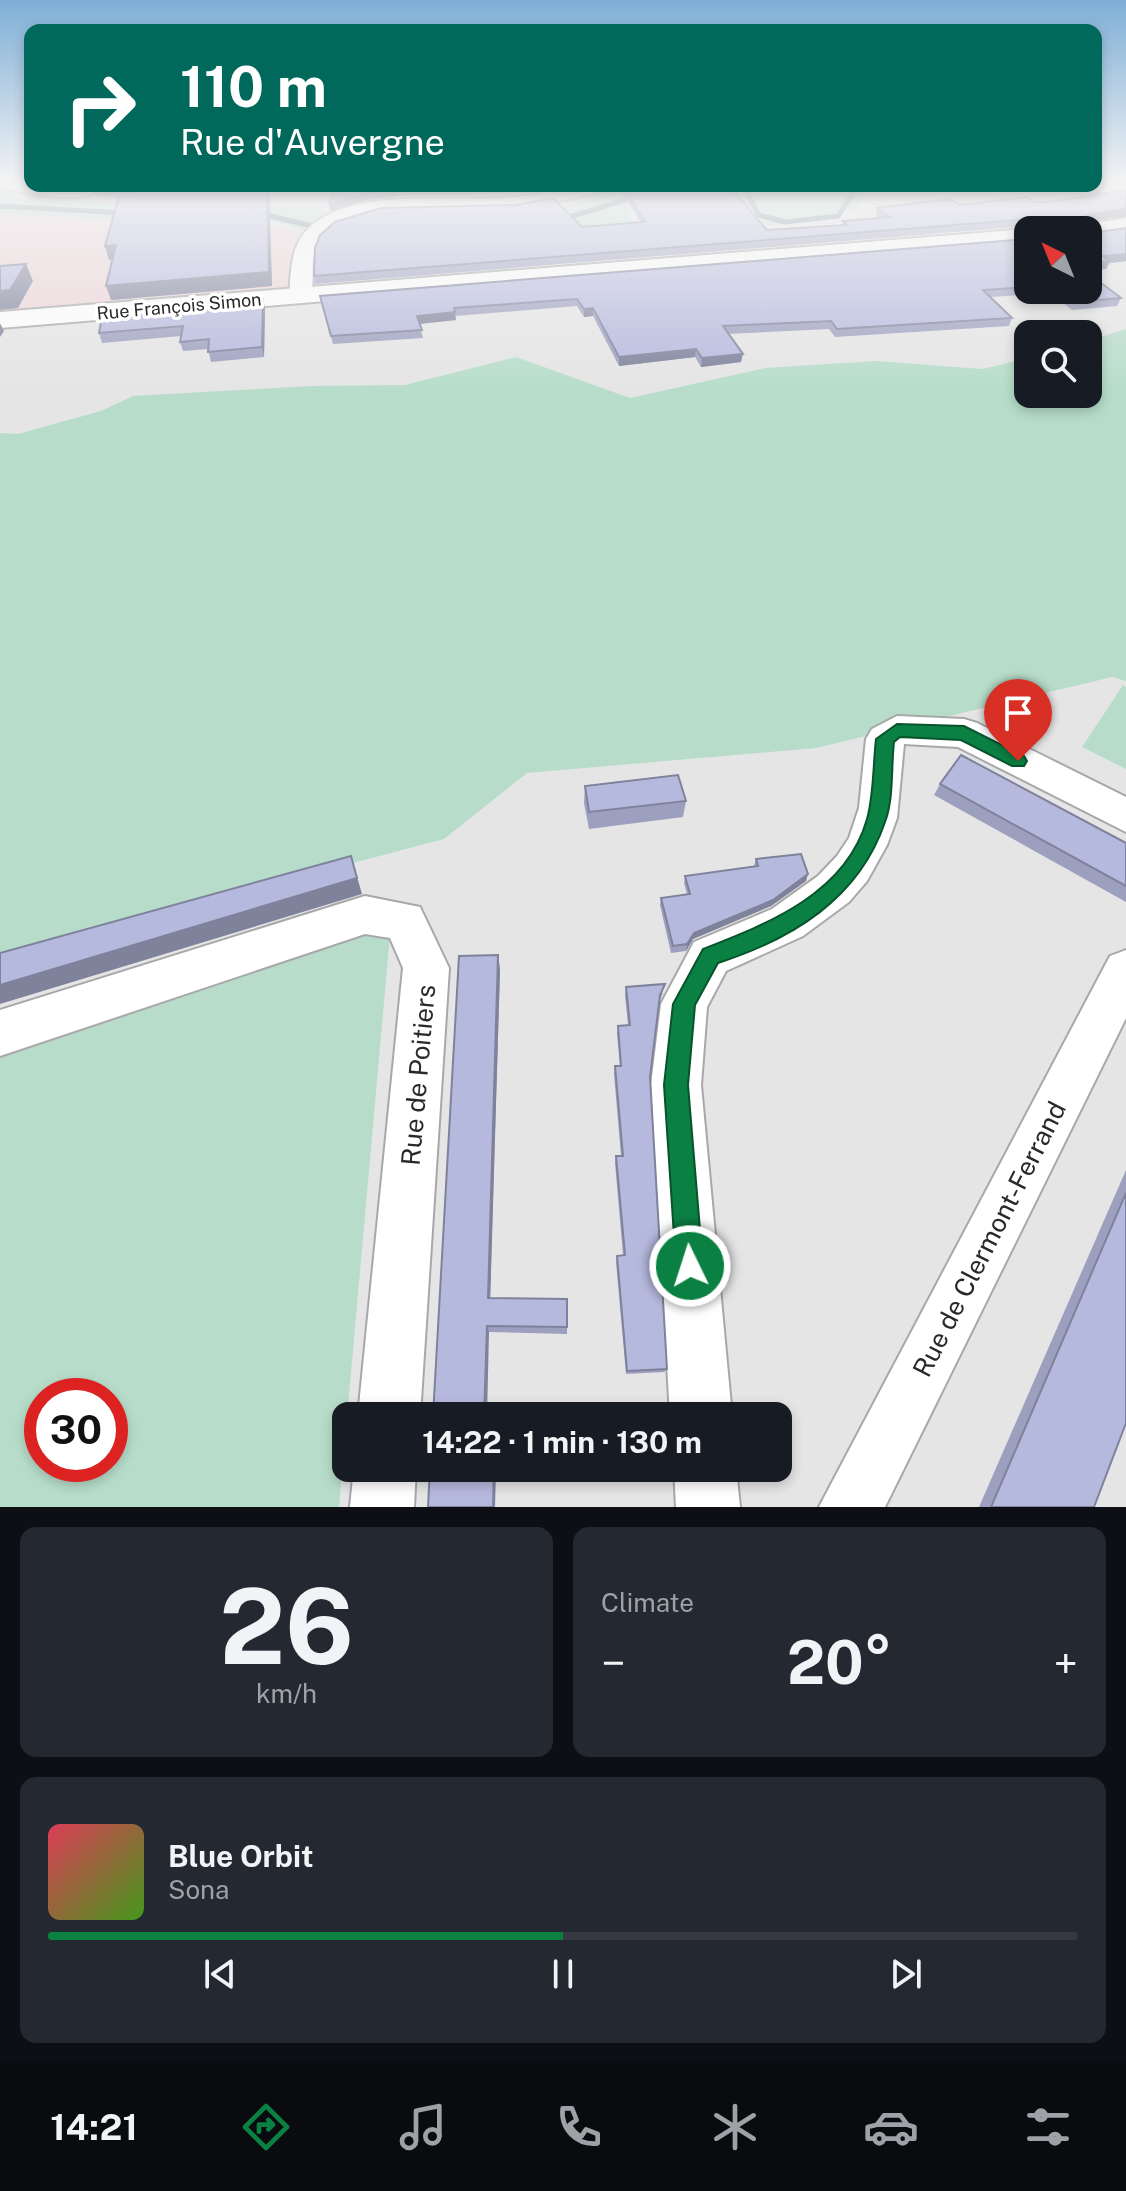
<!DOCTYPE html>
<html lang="en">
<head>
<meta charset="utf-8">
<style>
	:root { --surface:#171b24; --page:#242831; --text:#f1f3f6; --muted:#9ea1a6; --line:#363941; --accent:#0b8043 }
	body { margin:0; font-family:"Public Sans",sans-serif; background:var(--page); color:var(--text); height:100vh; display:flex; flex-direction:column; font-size:30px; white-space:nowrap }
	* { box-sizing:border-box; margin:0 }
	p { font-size:26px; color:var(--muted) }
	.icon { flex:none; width:44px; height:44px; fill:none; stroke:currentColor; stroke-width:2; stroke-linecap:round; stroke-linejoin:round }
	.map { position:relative; height:1507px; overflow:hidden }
	.sheet { display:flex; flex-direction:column; gap:20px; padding:20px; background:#0d0f14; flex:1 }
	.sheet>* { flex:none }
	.hud { position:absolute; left:24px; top:24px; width:1078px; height:168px; border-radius:16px; box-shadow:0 4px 12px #0003; background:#00695c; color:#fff; overflow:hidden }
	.needle { width:52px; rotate:317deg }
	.buttons { position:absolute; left:1014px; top:216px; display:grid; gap:16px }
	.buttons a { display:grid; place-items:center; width:88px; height:88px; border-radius:16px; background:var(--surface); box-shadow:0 4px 12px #0003; font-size:40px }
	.speed { position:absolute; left:24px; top:1378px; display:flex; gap:16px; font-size:40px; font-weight:700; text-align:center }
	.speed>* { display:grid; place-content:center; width:104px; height:104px; border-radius:50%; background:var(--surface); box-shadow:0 4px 12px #0003; line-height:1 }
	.speed .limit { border:12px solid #d22; background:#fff; color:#111 }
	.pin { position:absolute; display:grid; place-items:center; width:68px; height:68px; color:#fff; margin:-82px -34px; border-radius:50% 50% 50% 0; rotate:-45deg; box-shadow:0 0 8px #0007 }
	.pin .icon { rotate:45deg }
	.me { position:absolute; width:88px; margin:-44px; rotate:356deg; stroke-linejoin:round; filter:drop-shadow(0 0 6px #0008) }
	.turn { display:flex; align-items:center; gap:28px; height:168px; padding:0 24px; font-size:36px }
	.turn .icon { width:104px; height:104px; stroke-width:2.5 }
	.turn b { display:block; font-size:56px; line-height:68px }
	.big { font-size:60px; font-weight:700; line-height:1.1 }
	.sheet .card { flex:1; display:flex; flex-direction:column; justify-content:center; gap:12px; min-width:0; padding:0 28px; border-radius:16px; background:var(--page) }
	.sheet .dial { align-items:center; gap:0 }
	.dial b { font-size:104px; line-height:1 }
	.song { display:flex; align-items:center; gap:24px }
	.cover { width:96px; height:96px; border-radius:12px; background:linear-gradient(135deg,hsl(350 70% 55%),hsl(100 70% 35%)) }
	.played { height:8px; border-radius:4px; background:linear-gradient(90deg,var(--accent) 50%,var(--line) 50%) }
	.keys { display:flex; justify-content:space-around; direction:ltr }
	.heat { display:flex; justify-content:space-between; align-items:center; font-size:44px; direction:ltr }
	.sheet .tiles { flex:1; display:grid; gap:20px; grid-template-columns:1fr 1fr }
	.card:last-child { grid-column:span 2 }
	.trip { position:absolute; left:332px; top:1402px; width:460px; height:80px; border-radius:16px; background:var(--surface); box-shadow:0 4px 12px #0003; font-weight:700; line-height:80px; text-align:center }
	.dock { display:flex; height:128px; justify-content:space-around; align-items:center; background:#090b0e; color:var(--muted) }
	.dock .icon { width:56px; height:56px }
	.dock .current { color:var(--accent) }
	.dock b { font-size:36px; color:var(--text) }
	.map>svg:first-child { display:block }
	.commercial { fill:#eed4d7 }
	.green { fill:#b7ddca; fill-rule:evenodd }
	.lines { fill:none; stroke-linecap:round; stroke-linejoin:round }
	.stream { stroke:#668090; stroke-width:5 }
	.street-casing { stroke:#a8a8aa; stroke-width:4 }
	.secondary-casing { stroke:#a8a8aa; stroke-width:4 }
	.street { fill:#fff; fill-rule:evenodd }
	.secondary { fill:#fff; fill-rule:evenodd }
	.wall { fill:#9d9fbf }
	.shaded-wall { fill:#7f829b }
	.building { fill:#b6b9de; stroke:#7f829b; stroke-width:2 }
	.route { fill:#0b8043; stroke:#07532c; stroke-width:2 }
	.labels { text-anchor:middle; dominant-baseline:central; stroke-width:7; stroke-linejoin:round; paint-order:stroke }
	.far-street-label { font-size:18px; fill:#29292a; stroke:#fff }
	.near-street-label { font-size:26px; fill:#29292a; stroke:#fff }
</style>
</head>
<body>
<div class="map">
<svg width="1126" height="1507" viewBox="0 0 1126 1507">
	<rect width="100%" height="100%" fill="#e5e5e6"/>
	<path class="commercial" d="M0,181H30V186H232L273,228L314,233L290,289L0,312Z"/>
	<path class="green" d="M620,186H886L865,189L856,211L768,226L734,191L625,200L634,226L320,235L266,219L123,221L0,213V193C108,208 212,202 321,207L327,213L321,221L516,215L568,206Z
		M1126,329V681L1112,677L816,748L527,773L444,839L0,956V433L18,434L101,411L133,396L309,386L405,385L516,357L630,398L765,368L876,361L982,369L1028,358V394H1088V341Z
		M1123,685L1126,687V769L1082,747Z
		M391,924L339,1507H0V1048ZM42,1396H110V1464H42Z"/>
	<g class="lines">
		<path class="stream" d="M743,186L759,215L785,222L838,216L858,186
			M0,206L126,213
			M258,213L324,229
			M559,220L639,196"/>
		<g class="street-casing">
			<path id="street" d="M0,181L30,182V186H89L96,191C82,205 20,192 0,187Z
				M576,186H615L606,191C576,197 546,205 515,209C466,214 350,195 319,241C307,259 318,284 308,301H292L289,296C291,274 290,248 306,231C348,186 446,202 503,198C527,197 552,191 576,186Z
				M897,716L964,719L977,723L1126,797V832L958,747L904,744L897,818L887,845L867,881L849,902L803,936L726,971L707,1007L701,1085L732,1416H670L651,1085L661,1004L694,942L772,909L818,876L837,856L849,838L859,808L866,739L872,729Z
				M365,896L420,907L449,968L420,1416H358L403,968L390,938L365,934L0,1056V1010Z
				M1126,950V1018L885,1507H819L1110,956Z
				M354,1468H416L414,1507H350Z
				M674,1468H736L740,1507H676Z"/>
		</g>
		<g class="secondary-casing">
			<path id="secondary" d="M1126,218V232L1088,238V230H1077L1088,224Z
				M1028,229L1032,230H1028V243L0,328V312Z"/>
		</g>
		<use href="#street" class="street"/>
		<use href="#secondary" class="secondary"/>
	</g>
	<path class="wall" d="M93,186H269L272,286L111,300L112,259L109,260L105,246L118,199L96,195Z
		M336,186H541H538V191L521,193L399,196L371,199L331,211L329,204Z
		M618,186H730L767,230L842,225L843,221L879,218L876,216L877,208L951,199L960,205L1027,197L1035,202H1047L1126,190V216L1088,221L1081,225L1088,226L1092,233L1126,228V261L1109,263L1106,269L1088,270V230H1034L1028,226L315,284L314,276L315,248L320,235L335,222L381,208L515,205L553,198L582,227L640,222Z
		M1028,239V290H1088L1121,298L1117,306L1072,310L1051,293L990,297L1012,318L1009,326L835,337L829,329L728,334L741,362L701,367L695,357L619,366L593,316L584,317L577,306L455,316L456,320L419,324L423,338L333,344L320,296Z
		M263,299L265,309L264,357L211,362L208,349L183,351L180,342L181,336L102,343L99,333Z
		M940,784L1126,843V902L934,795Z
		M585,786L686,801L683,817L589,829L584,803Z
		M756,859L806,881L771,906L693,939L686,951L671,953L660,905L661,898L687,894L684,883L685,876L754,866Z
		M498,955L500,970L490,1298L567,1299V1334L489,1332L433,1416Z
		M626,987L663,993L659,1002L650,1077L667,1369L664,1372L626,1374L616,1262L617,1256L623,1255L615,1163L616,1156H621L614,1074L615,1066H620L617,1034L618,1026L628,1025L625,996Z
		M1126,1170V1423L1094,1507H979Z"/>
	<path class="shaded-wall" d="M267,186H269L272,286L111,300L106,286Z
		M521,186H541H538V191L521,193Z
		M398,189L399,196L371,199L331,211L329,204L370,192Z
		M1126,209V216L1088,221L1076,227L1078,220L1090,214Z
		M116,245L120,259L109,260L105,246Z
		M1126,254V261L1109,263L1106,269L1088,270V263L1102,256Z
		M26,264L33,281L18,308L0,310V291Z
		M263,299L265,309L264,357L262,347Z
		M593,308V316L584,317V309Z
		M455,312L456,320L418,324L417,316Z
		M0,323L4,331L0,337Z
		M696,349L695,357L619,366V357Z
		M743,354L741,362L701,367L702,358Z
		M351,856L362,894L0,1004V985Z
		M808,874L806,881L771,906L693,939L686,951L687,944L694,933Z
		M498,955L500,970L490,1306L488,1298Z
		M487,1326L489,1332L487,1416H484Z
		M494,1468L496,1470L495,1507H493Z"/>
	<path class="building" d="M110,186H267L269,272L106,286L116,245L105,246L120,193L137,192Z
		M336,186H522L398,189L370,192L329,204Z
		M622,186H730L767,230L847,225L843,221L890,217L877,208L951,199L960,205L1027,197L1035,202H1047L1126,190V209L1090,214L1078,220V224L1088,226L1092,233L1126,228V254L1102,256L1109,261L1088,263V230H1035L1038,223L1030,219L314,276L315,248L320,235L335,222L381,208L515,205L553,198L582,227L645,222Z
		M1028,239V287L983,290L1012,318L837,329L831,321L723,326L743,354L702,358L696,349L619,357L593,308L584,309L577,299L454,308L455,312L417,316L422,330L331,336L320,296Z
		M26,264L10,290L0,291V266Z
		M1088,273L1121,298L1075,302L1060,290H1088Z
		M263,299L262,347L208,352L209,339L180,342L183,326L99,333L103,312Z
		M961,755L1126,843V886L940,784Z
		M678,775L686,801L589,812L585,786Z
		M801,854L808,874L773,900L694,933L687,944L673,946L661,898L690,894L685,876L758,866L756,859Z
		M351,856L357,878L0,985V953Z
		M498,955L488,1298L567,1299V1327L487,1326L484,1416H433L459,956Z
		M665,984L660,995L650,1077L667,1369L627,1371L617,1256L625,1255L616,1156H623L615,1066H621L618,1026L630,1025L626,987Z
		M1126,1193V1423L1094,1507H991Z
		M430,1468H494L493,1507H428Z"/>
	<linearGradient id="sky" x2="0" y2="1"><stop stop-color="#7eaed6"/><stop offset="0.46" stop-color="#f3f3f4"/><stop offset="1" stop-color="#f3f3f4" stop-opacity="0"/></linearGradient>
	<rect width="1126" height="392" fill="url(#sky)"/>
	<path class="route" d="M897,724L964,726L1024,756L1027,761L1024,766H1012L961,740L900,737L894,742C891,767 894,798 885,822C859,899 792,939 718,963L695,1005L688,1085L703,1266L699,1275L690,1279L680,1275L676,1266L664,1085L673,1004L703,949C767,924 846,894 867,819C874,794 873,764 876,739Z"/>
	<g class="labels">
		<g class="far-street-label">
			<text transform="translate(179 306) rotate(-5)">Rue François Simon</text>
		</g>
		<g class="near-street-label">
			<text transform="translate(418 1075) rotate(-85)">Rue de Poitiers</text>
			<text transform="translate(989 1239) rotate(-63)">Rue de Clermont-Ferrand</text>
		</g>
	</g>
</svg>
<div class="buttons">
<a><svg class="needle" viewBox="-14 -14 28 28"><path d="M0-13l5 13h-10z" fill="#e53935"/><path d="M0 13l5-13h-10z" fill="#9ea1a6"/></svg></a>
<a><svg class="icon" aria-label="search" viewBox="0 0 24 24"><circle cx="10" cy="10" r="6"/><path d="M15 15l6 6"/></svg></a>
</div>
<div class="speed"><div class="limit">30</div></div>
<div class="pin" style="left:1018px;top:761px;background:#d93025"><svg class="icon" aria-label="arrive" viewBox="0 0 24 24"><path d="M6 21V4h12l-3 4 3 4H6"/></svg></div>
<svg class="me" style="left:690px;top:1266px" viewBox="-20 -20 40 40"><circle r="17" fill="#0b8043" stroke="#fff" stroke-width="3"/><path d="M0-11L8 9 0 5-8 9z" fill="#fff"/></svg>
<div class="trip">14:22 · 1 min · 130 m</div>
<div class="hud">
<div class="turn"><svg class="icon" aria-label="right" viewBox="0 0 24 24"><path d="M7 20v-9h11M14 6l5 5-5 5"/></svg><div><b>110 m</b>Rue d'Auvergne</div></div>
</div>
</div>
<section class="sheet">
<div class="tiles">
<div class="card dial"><b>26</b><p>km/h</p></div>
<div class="card"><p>Climate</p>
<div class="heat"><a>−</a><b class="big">20°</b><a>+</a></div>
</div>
<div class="card">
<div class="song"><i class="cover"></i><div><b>Blue Orbit</b><p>Sona</p></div></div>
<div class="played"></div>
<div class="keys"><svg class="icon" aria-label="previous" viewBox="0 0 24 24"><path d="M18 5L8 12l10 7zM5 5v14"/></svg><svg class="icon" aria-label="pause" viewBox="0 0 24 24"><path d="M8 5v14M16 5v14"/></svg><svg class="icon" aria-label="next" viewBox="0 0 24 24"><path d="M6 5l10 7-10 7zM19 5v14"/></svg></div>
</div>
</div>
</section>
<nav class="dock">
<b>14:21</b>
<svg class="icon current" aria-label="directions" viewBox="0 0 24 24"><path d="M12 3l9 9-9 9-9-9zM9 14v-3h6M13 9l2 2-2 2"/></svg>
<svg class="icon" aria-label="music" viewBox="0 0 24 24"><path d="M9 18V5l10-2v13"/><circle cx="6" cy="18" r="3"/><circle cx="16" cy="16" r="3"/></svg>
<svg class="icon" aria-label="phone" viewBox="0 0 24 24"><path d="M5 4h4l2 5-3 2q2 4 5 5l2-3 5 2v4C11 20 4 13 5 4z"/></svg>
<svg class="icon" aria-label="climate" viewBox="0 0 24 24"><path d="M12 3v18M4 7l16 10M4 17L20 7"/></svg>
<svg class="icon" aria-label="car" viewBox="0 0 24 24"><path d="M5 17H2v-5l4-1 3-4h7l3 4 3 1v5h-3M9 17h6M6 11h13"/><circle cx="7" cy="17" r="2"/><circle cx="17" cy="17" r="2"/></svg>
<svg class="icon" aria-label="filters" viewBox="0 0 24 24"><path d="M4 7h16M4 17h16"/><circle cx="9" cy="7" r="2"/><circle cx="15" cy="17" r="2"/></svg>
</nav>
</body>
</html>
